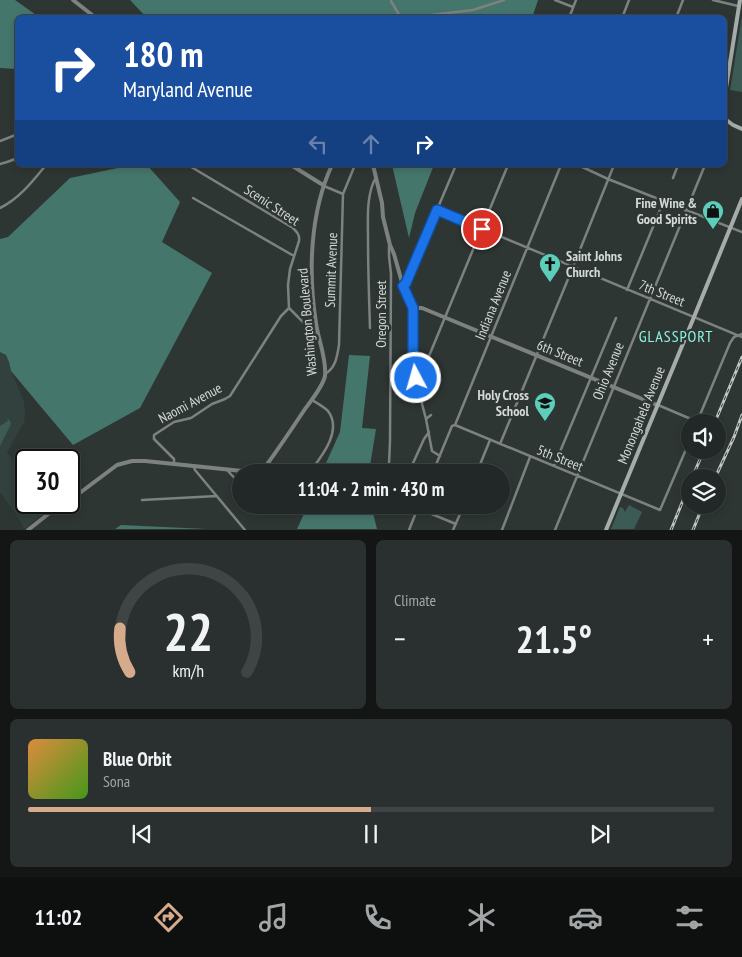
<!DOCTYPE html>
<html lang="en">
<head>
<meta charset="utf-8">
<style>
	:root { --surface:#222827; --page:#2a302f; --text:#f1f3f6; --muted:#a2a6a7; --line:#3f4444; --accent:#d6ab8b }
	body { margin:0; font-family:"PT Sans Narrow",sans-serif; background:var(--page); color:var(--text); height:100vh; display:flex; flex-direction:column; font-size:19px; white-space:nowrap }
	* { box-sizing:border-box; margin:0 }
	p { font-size:16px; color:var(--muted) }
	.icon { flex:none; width:28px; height:28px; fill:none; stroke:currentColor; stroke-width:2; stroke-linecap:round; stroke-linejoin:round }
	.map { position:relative; height:530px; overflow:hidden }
	.details { display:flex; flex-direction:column; gap:10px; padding:10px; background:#131615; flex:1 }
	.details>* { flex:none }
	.banner { position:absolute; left:15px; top:15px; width:712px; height:152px; border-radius:8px; box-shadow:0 2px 8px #0003,0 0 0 1px var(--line); background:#1a4fa0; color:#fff; overflow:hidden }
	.tools { position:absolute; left:681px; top:414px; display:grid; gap:10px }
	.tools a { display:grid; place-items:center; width:45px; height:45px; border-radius:50%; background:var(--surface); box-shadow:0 2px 8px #0003,0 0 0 1px var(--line); font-size:25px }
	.speed { position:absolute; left:15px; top:449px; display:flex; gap:10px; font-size:25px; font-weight:700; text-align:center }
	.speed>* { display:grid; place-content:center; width:65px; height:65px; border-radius:50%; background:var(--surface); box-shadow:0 2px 8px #0003,0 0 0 1px var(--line); line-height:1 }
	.speed .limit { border:2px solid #111; border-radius:8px; background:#fff; color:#111 }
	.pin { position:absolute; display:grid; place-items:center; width:42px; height:42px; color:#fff; margin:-21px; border:2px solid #fff; border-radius:50%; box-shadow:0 1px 5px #0007 }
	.me { position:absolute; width:55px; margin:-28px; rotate:354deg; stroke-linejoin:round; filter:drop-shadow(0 0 4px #0008) }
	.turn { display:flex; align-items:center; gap:18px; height:105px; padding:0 25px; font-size:22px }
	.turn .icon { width:65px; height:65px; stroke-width:2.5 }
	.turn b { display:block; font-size:35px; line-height:42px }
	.lanes { display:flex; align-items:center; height:48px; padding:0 25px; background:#0003; justify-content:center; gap:25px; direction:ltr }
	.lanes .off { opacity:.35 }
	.big { font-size:38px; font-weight:800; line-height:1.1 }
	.details .widget { flex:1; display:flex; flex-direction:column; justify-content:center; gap:8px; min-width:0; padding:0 18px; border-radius:8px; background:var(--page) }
	.details .dial { align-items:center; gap:0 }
	.dial svg { height:130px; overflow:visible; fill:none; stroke:var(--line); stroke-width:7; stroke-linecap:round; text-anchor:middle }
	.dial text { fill:var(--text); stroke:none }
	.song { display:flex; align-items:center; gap:15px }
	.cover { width:60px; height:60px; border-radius:8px; background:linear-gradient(135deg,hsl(30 70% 55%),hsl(100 70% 35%)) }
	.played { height:5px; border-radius:2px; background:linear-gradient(90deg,var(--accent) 50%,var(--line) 50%) }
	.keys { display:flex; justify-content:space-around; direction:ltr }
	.heat { display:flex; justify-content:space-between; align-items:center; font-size:28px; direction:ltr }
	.details .tiles { flex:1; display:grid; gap:10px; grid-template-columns:1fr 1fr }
	.widget:last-child { grid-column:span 2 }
	.trip { position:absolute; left:232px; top:464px; width:278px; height:50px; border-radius:25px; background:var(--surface); box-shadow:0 2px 8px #0003,0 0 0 1px var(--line); font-weight:800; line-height:50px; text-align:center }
	.tab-bar { display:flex; height:80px; justify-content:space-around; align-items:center; background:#0e1010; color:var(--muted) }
	.tab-bar .icon { width:35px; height:35px }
	.tab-bar .selected { color:var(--accent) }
	.tab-bar b { font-size:22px; color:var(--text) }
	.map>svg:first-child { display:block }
	.built { fill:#32413d }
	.green { fill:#3d5b55 }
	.forest { fill:#45766c }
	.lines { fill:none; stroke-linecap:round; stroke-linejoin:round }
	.minor { stroke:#7d8180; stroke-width:2.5 }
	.tertiary { stroke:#7d8180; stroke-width:4 }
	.secondary { stroke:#a6acaa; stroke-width:4 }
	.rail-casing { stroke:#c0c6c4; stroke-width:3 }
	.rail { stroke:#2e3634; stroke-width:1; stroke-dasharray:4; stroke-linecap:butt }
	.route-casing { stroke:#114b97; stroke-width:12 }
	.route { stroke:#1a73e8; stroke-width:9 }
	.labels { text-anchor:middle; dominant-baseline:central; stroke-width:5; stroke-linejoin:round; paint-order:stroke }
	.poi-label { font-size:14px; font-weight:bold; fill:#d4d9d8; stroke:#2e3634; text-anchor:end }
	.street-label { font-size:14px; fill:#d4d9d8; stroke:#2e3634 }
	.quarter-label { font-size:16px; letter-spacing:1px; fill:#8ef4e0; stroke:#2e3634 }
</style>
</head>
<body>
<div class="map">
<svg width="742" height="530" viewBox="0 0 742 530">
	<rect width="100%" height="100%" fill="#2e3634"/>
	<path class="built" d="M0,352L6,355L9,362L11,371L24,401L25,413L24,422L7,452L19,468L18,483L26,493V502L34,503L43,514L24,529L20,520L0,492Z"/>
	<path class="green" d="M742,16V92L730,90Z
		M7,418L10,421L11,424L0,446V426L8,421Z
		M629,505L642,512L634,529H611L620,507L623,508L625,512Z"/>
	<path class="forest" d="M0,0H15L39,17L18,18L17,69L0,68Z
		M130,0H538L532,18H147Z
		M132,165H147L180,202L162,242L212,273L140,408L73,445L11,371L9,362L6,355L0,352V239L8,237L70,178Z
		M392,165H434L415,213L409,238Z
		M349,355L370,356L362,428L376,429L369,472H322L340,432Z
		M308,505H371L377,529H297Z
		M121,525L207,529H115Z"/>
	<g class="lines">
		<path class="minor" d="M555,0L573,7
			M713,0L738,6
			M391,1L401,18
			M406,18L473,10L504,0
			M569,18L576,0
			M622,18L629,0
			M676,18L683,0
			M0,141L18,134
			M0,164L7,162L18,158
			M188,165L293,228C297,232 300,235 299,241L290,269L288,285L289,308L313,332L318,334
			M578,165L608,179L742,232
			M673,178L678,165
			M324,186L343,194
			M193,198L294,256
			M0,208C19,199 33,181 46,165
			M437,210L742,337
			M403,286L406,283L456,165
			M627,290L660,210
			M413,308V370L426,419L432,451L440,456
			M370,328C369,298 368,268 368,238C368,218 366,195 376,177
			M325,374C336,368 337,356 339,345L343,194L355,165
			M415,378L422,373L508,165
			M658,405L698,422
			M426,419L431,415
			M697,422L730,343L734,337L742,334
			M455,425L561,165
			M500,444L573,267L614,165
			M174,464V459L154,439V435L174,422L191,418L212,404L225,399L230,396L281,316L289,308
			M554,466L616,318
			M194,467L195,470L245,530
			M227,470L241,485
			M310,472C321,457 343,431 328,411C324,407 317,403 312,400
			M387,472L389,464L390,441L391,274L389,256V246
			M409,472L424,439L429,432
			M433,472L452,426L455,425L660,510L690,440
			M477,472L490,440
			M142,500L217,496
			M262,505L270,513
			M393,507L394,505
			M417,508L456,524
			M409,530L419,505
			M453,530L464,505
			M502,530L530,457
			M555,530L705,165"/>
		<path class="tertiary" d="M73,0L96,18
			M291,165L323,185
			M373,165L382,203L383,217L390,245L394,254L403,286L412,303L413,308H422L657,405
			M255,472L264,469L268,463C281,445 293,427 305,409C311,401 323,386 325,376C327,360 318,339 316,323C308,273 310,212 332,165
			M69,501L117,465L132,461H145L252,472
			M28,530L52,511L66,502"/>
		<path class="secondary" d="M725,94L740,0
			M725,119L733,125L742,129
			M606,530L694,317L742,199"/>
		<g class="rail-casing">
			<path id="rail" d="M715,422L742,357
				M692,478L704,450
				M715,478L734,437L742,415
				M671,530L690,483
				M693,530L703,505"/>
		</g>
		<use href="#rail" class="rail"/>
	</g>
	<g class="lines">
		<g class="route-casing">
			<path id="route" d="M416,378L413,370V308L403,286L406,283L437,210L482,229"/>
		</g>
		<use href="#route" class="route"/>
	</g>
	<defs>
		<g id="shop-pin" transform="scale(1.125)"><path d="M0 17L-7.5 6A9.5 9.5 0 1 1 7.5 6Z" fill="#5cceba" stroke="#2e3634"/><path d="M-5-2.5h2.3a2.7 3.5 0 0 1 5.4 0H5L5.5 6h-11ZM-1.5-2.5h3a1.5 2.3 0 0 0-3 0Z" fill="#111"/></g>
		<g id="church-pin" transform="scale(1.125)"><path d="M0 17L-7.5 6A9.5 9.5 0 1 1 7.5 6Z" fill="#5cceba" stroke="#2e3634"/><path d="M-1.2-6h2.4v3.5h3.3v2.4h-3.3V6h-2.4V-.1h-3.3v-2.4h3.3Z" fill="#111"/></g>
		<g id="school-pin" transform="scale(1.125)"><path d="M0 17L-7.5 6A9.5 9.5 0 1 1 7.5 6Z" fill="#5cceba" stroke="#2e3634"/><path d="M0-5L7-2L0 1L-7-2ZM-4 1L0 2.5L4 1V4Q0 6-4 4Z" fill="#111"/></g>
	</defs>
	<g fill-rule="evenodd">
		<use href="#shop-pin" x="713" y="211"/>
		<use href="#church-pin" x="550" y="264"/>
		<use href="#school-pin" x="545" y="403"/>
	</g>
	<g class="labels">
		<g class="poi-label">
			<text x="697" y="203">Fine Wine &amp;<tspan x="697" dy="16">Good Spirits</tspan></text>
			<text x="566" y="256" text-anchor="start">Saint Johns<tspan x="566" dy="16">Church</tspan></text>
			<text x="529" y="395">Holy Cross<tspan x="529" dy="16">School</tspan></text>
		</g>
		<g class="street-label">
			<text transform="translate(272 205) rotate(33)">Scenic Street</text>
			<text transform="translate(331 270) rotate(-88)">Summit Avenue</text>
			<text transform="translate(662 293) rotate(22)">7th Street</text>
			<text transform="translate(493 305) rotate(-68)">Indiana Avenue</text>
			<text transform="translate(381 314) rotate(-90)">Oregon Street</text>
			<text transform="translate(307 322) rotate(-95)">Washington Boulevard</text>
			<text transform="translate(560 353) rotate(22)">6th Street</text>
			<text transform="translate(608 371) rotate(-68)">Ohio Avenue</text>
			<text transform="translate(190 403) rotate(-28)">Naomi Avenue</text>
			<text transform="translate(641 415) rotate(-68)">Monongahela Avenue</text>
			<text transform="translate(560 458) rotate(22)">5th Street</text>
		</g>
		<g class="quarter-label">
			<text x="676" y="336">GLASSPORT</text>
		</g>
	</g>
</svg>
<div class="tools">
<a><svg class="icon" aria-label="sound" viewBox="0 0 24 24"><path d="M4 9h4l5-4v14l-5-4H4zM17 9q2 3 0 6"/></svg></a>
<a><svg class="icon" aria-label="layers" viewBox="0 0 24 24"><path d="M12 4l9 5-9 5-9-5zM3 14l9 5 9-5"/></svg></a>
</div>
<div class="speed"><div class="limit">30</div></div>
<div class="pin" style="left:482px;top:229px;background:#d93025"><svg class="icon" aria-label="arrive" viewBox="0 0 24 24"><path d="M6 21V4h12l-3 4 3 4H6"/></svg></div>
<svg class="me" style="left:416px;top:378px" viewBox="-20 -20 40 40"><circle r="17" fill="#1a73e8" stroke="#fff" stroke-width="3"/><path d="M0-11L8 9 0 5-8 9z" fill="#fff"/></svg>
<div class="trip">11:04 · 2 min · 430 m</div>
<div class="banner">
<div class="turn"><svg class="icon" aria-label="right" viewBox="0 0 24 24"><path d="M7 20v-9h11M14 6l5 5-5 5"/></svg><div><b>180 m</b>Maryland Avenue</div></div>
<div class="lanes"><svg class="icon off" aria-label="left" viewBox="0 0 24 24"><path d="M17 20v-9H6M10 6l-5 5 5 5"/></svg><svg class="icon off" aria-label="ahead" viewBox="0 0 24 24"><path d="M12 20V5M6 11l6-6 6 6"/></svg><svg class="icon" aria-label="right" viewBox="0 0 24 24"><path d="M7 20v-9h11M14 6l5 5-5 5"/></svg></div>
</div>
</div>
<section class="details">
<div class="tiles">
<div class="widget dial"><svg viewBox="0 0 100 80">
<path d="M14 69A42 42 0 1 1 86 69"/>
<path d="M14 69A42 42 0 0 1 8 42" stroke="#d6ab8b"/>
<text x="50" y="56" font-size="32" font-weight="700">22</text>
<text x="50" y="72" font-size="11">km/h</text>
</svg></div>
<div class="widget"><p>Climate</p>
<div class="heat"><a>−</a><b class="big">21.5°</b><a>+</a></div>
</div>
<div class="widget">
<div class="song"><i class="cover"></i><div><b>Blue Orbit</b><p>Sona</p></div></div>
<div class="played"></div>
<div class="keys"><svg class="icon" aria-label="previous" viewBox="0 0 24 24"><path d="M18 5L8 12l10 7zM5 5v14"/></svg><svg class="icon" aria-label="pause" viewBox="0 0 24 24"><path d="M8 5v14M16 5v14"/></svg><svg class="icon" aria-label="next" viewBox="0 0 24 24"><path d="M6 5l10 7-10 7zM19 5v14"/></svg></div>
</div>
</div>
</section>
<nav class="tab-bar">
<b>11:02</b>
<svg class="icon selected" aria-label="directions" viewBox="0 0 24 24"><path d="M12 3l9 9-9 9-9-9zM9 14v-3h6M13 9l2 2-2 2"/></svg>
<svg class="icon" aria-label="music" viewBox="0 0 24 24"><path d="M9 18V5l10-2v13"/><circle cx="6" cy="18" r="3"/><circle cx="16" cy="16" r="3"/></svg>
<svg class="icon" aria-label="phone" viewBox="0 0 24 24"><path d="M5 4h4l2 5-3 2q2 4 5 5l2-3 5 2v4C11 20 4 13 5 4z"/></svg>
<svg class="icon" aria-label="climate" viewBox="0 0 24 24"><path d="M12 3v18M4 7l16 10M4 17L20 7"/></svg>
<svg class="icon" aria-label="car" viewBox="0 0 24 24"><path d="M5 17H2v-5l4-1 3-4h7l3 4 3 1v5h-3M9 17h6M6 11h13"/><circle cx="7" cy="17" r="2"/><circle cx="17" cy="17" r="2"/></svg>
<svg class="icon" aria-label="filters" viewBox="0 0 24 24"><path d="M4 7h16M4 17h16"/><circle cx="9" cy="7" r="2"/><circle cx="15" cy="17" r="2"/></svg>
</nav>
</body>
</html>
